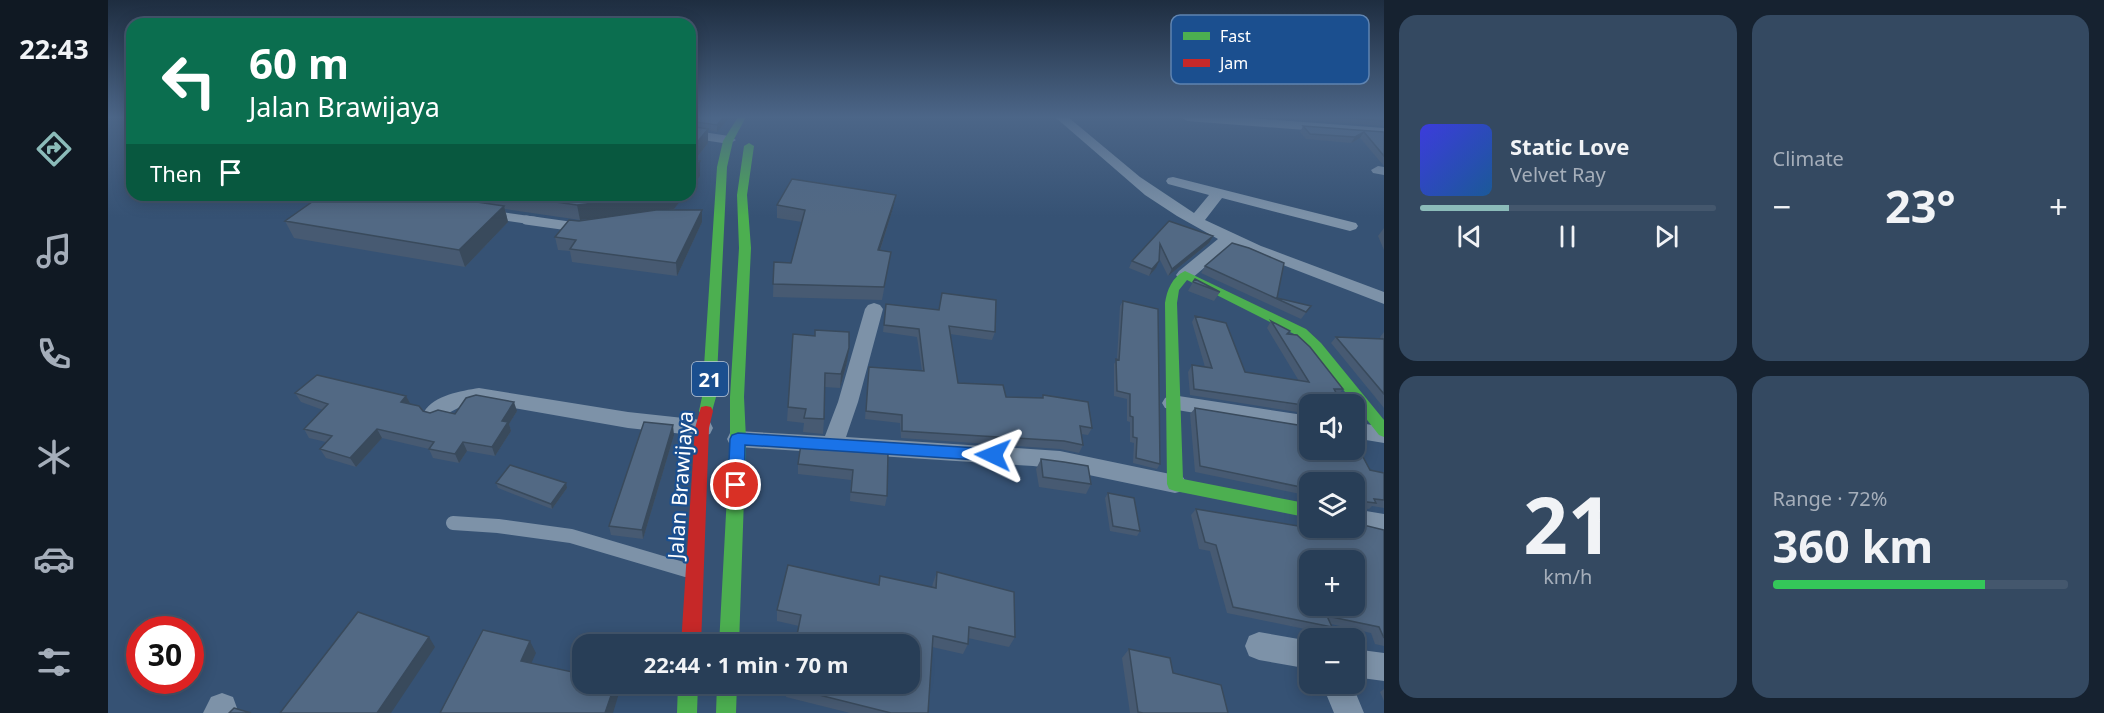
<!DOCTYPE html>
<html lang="en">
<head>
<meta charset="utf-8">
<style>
	:root { --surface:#283e57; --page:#344961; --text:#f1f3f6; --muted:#a5aeba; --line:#44576d; --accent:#8bbbb9 }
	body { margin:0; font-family:"Noto Sans",sans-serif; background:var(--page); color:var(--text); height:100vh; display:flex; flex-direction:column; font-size:22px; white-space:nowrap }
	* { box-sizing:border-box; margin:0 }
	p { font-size:20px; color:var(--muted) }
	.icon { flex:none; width:33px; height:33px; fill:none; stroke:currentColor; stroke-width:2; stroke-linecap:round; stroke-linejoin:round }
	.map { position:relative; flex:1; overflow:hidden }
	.drawer { display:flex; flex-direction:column; gap:15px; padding:15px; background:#162230; width:720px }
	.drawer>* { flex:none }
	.banner { position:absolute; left:18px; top:18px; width:570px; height:183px; border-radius:18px; box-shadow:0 3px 15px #0003,0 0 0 2px var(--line); background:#0b6e4f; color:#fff; overflow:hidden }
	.fabs { position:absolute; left:1191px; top:394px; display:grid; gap:12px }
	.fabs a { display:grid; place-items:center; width:66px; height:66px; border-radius:12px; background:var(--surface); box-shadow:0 3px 15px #0003,0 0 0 2px var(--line); font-size:30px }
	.speed { position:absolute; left:18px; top:616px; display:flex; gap:12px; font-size:30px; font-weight:700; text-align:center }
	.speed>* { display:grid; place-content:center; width:78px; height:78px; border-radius:50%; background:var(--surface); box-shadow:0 3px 15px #0003,0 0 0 2px var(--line); line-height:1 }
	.speed .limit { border:9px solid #d22; background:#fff; color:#111 }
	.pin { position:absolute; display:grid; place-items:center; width:51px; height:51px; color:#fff; margin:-26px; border:3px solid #fff; border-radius:50%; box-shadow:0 2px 6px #0007 }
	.me { position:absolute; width:66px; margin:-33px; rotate:272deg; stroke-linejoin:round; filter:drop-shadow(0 0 4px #0008) }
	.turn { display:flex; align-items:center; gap:21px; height:126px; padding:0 24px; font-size:27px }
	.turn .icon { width:78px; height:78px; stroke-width:2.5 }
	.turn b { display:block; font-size:42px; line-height:51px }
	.then { display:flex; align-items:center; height:57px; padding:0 24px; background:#0003; gap:12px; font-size:22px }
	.big { font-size:45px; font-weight:700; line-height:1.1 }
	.drawer .widget { flex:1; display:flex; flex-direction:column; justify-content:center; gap:9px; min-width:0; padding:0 21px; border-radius:18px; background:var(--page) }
	.drawer .dial { align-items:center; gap:0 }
	.dial b { font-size:78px; line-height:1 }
	.song { display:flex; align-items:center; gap:18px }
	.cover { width:72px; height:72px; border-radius:9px; background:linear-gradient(135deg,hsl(240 70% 55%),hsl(210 70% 35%)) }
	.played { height:6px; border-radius:3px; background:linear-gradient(90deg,var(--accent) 30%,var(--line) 30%) }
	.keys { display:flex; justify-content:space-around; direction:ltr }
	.heat { display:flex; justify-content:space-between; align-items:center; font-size:33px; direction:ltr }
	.charge { height:9px; border-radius:4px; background:linear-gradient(90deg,#34c759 72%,var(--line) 0) }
	.drawer .tiles { flex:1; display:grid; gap:15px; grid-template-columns:repeat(2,1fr) }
	.trip { position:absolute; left:464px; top:634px; width:348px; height:60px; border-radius:18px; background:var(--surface); box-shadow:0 3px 15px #0003,0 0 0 2px var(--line); font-weight:700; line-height:60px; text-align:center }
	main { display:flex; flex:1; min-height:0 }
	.tab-bar { display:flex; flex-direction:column; width:108px; justify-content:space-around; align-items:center; background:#101923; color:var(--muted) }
	.tab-bar .icon { width:42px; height:42px }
	.tab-bar .on { color:var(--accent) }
	.tab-bar b { font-size:27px; color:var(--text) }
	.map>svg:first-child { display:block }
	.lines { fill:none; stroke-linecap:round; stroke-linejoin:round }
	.lane-far2 { stroke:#7d92a8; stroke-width:8 }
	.lane-far1 { stroke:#7d92a8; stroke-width:9 }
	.lane { stroke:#7d92a8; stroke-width:14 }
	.street { fill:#7d92a8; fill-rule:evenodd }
	.fast { fill:#4caf50; fill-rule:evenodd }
	.jam { fill:#c62828; fill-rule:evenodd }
	.wall { fill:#475a72 }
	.shaded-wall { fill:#394a5c }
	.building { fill:#526984; stroke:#394a5c; stroke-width:1.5; fill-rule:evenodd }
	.route { fill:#1a73e8; stroke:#114b97; stroke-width:1.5 }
	.labels { text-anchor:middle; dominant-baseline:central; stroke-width:4.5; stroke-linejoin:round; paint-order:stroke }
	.shield { fill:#1b4f8f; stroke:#bbcadd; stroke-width:1.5 }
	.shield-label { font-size:20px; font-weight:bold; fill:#fff }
	.street-label { font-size:21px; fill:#fff; stroke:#1b4f8f }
	.key { fill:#1b4f8f; stroke:#5f84b1; stroke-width:1.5 }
	.key-label { font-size:16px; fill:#fff }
</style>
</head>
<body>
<main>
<nav class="tab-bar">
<b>22:43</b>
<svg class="icon on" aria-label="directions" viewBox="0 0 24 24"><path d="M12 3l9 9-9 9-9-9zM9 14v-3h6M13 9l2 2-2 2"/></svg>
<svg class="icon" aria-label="music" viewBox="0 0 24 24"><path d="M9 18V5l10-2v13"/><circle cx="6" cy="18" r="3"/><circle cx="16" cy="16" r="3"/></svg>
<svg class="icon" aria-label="phone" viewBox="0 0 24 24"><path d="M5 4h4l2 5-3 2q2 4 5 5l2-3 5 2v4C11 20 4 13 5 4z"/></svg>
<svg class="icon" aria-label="climate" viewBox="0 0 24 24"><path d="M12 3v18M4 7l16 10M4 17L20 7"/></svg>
<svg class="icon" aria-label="car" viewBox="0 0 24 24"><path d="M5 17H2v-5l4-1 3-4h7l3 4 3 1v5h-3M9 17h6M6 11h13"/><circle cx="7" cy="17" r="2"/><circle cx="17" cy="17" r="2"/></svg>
<svg class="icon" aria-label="filters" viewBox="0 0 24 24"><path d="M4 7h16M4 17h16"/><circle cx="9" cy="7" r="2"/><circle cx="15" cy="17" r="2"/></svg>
</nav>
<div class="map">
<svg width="1276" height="713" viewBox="0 0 1276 713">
	<rect width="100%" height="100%" fill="#365274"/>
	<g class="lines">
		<path class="lane-far2" d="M386,215L428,221"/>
		<path class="lane-far1" d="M418,220L468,227"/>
		<path class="lane" d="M345,523L390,526L463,536L578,570"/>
		<path class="street" d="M947,117H960L1032,177L1086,213L1101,195L1060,184L1058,181L1060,178L1065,177L1248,223L1250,226L1248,229L1242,231L1114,198L1097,220L1153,246L1276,292V304L1123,245L1083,279H1071L1068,275L1071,271L1110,239L1069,216L1037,195Z
			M1073,117H1127L1276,128V136L1079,121Z
			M582,130L621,136L628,140L621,144L582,138Z
			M1270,166L1276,167V175L1265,173L1263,170Z
			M766,303L772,305L775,309L750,402L738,437L952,451L1067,475L1075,477L1079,484L1075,491L1067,493L952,469L925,466L630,447L622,445L619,439L622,433L630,431L717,436L730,402L757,309L760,305Z
			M371,388L520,412L594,420L602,422L605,428L602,434L594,436L520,428L371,402L354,406L327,420L320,418L316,412C326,395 353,391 371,388Z
			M1064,395L1202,416V432L1057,408L1054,403L1057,398Z
			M1246,422L1276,427V443L1246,438Z
			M1246,509L1276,514V536L1242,528H1246Z
			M1151,632L1202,641V669L1151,660L1141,656L1137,646L1141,636Z
			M1246,649L1276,653V681L1246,677Z
			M1214,684H1244L1256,713H1226Z
			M114,693L125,697L129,708L127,713H95L103,697Z"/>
		<path class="fast" d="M630,117H638L625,141L619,167L608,397L603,415H593L591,411L594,397L609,167L615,141Z
			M641,143L646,146L639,195L643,248L636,397L638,439L631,645H611L622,439V397L631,248L629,195L636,146Z
			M1077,271L1198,329L1213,343L1276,420V437L1271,435L1203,349L1188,335L1079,280L1071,290L1069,303L1075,479L1202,504V518L1067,491L1061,489L1059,484L1057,303C1059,290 1064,277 1077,271Z
			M570,684H590L589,713H569Z
			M609,684H629L628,713H608Z"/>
		<path class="jam" d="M598,406L603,407L605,411L601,428L593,645H573L587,428L593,407Z"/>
	</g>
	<path class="wall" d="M592,117H619L620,119L609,132L600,130V143L587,160L592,176L582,189V126L589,127L588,122Z
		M1179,117H1276V126L1181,119Z
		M1195,126L1276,132V166L1252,138L1243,143L1198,139L1192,132Z
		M334,195H577L566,209L594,222L569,276L464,262L462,251L450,250L447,237L471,221L494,218L472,220L397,209L400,222L357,267L186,238L177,221L307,202L334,197Z
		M669,205L785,208L772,251L783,252L774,300L665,297L666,262L683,263L694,222L669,218Z
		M1061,221L1101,243L1060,276L1051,258L1048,268L1041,276L1021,268L1024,261Z
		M1276,228V250L1270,236Z
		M1097,266L1169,298L1203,306L1193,319L1093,273Z
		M1085,282L1112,292L1106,301L1080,291Z
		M834,293L887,332L884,340L842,334L850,383L898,397L934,398L935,395L984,428L980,435L973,434L975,445L971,453L952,449L793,438L792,423L757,419L761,367L814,371L809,337L775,332L778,304L831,310Z
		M1015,301L1052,464L1049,469L1025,463L1026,443L1022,442V422L1019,421V399L1006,396V364L1009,359L1012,306Z
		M1087,316L1137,372L1191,381L1159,328L1163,321L1180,334L1235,389L1230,395L1202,405V414L1082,395L1080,372L1084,365L1097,367L1084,322Z
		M707,330L739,362L732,388L717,387L716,419L715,434L695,432L696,423L679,421L685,334L706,336Z
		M1276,332V408L1223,343L1228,337L1273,339L1272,337Z
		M187,393L298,396L302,404L315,411L322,413L347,414L409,411L401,424L403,431L387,456L359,451L351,463L325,458L321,449L274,438L248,467L218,458L212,449L218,442L201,438L196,429L215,410L193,402Z
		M1087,408L1262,470L1276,473V508L1264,506L1261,509L1251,508V519L1247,523L1276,530V646L1267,644L1263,633L1223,624L1224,627L1216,633L1119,613L1102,551L1091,549L1083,515L1088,509L1192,527V525L1198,519L1202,528L1246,483H1202V496L1087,472L1082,414Z
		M566,435L535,539L503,535L501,526Z
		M780,453L779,496L777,506L742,501L743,480L690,474V464Z
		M933,459L983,484L978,494L931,487L928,469Z
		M388,483L459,488L444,509L390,488Z
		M1000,493L1032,531L1029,536L1002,531L997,498Z
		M829,572L907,637L901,647L860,638V644L855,654L824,647L820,713H742L678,697L679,684L691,626L669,621V610L770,584L772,576L824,587L825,583Z
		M1021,649L1065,673L1120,713H1022L1014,658Z
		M1276,689V701L1272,692Z"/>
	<path class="shaded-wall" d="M616,117H619L620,119L609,132V125Z
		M600,129V143L582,166V151Z
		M1256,132L1252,138L1243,143L1247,137Z
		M592,161V176L582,189V173Z
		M559,195H577L566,209L472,220L469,205Z
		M788,195L785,208L768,263L770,250Z
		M396,206L400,222L357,267L351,250Z
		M594,210V222L569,276L568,263Z
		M1105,236L1101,243L1060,276L1064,269Z
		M1051,261L1048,268L1041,276L1044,269Z
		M741,348L739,362L732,388L733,374Z
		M298,396L303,405L293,402Z
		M406,402L409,411L401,424L403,431L387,456L384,447L394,421Z
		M565,425L566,435L535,539L534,530Z
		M269,429L274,438L248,467L242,458Z
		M355,442L359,451L351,463L347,454Z
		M458,483L459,488L444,509L443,504Z
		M321,637L327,647L283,713H269Z
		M422,641L428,653L419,673L413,661Z
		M507,684H508L511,693L505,713H497Z"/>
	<path class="building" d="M592,117H616L609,125L588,122Z
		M1230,117H1276V121Z
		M582,126L600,129L582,151Z
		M1195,126L1276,132V156L1256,132L1247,137L1202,134Z
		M582,160L592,161L582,173Z
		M684,179L788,195L770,250L783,252L776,287L665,284L666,262L683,263L697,210L669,205Z
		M214,195H264L307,202L316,195H322L396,206L351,250L177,221Z
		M398,195H559L469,205Z
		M548,210H594L568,263L462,249L468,240L447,237L461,220L471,221Z
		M1061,221L1105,236L1064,269L1052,244L1051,261L1044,269L1024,261Z
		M1124,243L1141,248L1176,263L1169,298L1203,306L1198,312L1097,266Z
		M1087,279L1112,292L1085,282Z
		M834,293L888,300L887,332L841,326L850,383L895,385L898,397L935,398V395L980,402L984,428L972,426L975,445L956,441L794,431V415L758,411L761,367L816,371L811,329L776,325L778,304L831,310Z
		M1015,301L1050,309L1052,464L1028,458L1029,438L1025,437V417L1022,416V394L1009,391L1008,359L1011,360Z
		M1087,316L1118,323L1137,372L1201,382L1163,321L1182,331L1179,334L1189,335L1202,347L1235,389H1226L1235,405H1202V406L1086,389L1084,365L1104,368Z
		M707,330L741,332V348L733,374L717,373L716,419L696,418L698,409L680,407L685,334L707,336Z
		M1228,337L1276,339V394Z
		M209,375L298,396L293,402L311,406L315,411L322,413L330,410L347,414L358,398L368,395L406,402L394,421L400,422L384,447L355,442L347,454L321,449L326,442L269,429L242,458L212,449L224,436L196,429L220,404L187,393Z
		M1087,408L1202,427V450H1246V440L1262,470L1276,473V500L1266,499L1268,503L1251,501V519L1247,520V523L1276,530V638L1271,627L1219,616L1224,627L1125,607L1108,545L1097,542L1088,509L1202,528L1198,519H1202V528H1246V483H1202V489L1092,466ZM1202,561H1246V606H1202Z
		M536,422L565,425L534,530L501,526Z
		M693,444L780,453L779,496L743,492L745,470L690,464Z
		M933,459L956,462L980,466L983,484L935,477Z
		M402,465L458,483L443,504L388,483Z
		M1000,493L1026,498L1032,531L1005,526Z
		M680,565L771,585L772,576L828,588L829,572L906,592L907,637L861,627L860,644L825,636L820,713H783L679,687V684H801V645H687L693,615L669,610Z
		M250,612L321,637L269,713H172Z
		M375,630L422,641L413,661L474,674V684H507L497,713H332Z
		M1021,649L1062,658L1065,673L1113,685L1120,713H1035L1030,712Z
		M126,708L143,713H121Z"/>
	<linearGradient id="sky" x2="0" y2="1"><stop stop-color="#1e2d40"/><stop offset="0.54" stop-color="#4c6688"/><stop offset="1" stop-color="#4c6688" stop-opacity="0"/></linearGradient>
	<rect width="1276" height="217" fill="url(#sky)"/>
	<path class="route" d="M630,433L885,449L890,451L893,455L890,460L885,461L637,445L636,485L634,490L628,491L622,490L620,485L622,439L624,435Z"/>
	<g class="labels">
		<rect class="shield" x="584" y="362" width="36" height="34" rx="4.5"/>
		<g class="shield-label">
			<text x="602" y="379">21</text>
		</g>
		<g class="street-label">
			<text transform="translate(572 485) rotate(-86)">Jalan Brawijaya</text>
		</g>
	</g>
	<rect x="1063" y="15" width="198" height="69" rx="9" class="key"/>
	<rect x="1075" y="32" width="27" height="8" fill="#4caf50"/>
	<rect x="1075" y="59" width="27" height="8" fill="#c62828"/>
	<g class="key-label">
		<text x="1112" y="42">Fast</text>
		<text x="1112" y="69">Jam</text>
	</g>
</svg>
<div class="fabs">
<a><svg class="icon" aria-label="sound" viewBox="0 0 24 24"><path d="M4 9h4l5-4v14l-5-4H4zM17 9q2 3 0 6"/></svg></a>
<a><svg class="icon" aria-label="layers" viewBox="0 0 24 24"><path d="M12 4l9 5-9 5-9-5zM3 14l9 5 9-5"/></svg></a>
<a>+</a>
<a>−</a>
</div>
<div class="speed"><div class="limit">30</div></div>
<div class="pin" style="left:628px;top:485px;background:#d93025"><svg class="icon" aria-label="arrive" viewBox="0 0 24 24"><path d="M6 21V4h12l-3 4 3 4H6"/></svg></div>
<svg class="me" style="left:885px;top:455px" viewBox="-20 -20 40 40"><path d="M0-17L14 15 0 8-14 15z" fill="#1a73e8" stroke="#fff" stroke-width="4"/></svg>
<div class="trip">22:44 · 1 min · 70 m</div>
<div class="banner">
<div class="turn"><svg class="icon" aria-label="left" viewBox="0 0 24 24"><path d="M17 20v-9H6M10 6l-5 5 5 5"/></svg><div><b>60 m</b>Jalan Brawijaya</div></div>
<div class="then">Then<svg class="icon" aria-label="arrive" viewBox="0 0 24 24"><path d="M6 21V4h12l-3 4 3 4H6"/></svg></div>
</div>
</div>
<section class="drawer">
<div class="tiles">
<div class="widget">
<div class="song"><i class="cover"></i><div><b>Static Love</b><p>Velvet Ray</p></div></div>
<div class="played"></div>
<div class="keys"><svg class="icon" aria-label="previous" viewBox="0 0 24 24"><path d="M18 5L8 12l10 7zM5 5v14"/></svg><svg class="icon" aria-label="pause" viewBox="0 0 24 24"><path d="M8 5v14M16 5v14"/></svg><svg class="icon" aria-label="next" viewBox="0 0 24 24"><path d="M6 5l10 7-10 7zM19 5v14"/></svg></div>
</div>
<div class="widget"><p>Climate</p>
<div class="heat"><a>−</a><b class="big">23°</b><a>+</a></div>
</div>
<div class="widget dial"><b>21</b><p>km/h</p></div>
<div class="widget"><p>Range · 72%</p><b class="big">360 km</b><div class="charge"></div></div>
</div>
</section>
</main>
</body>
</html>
